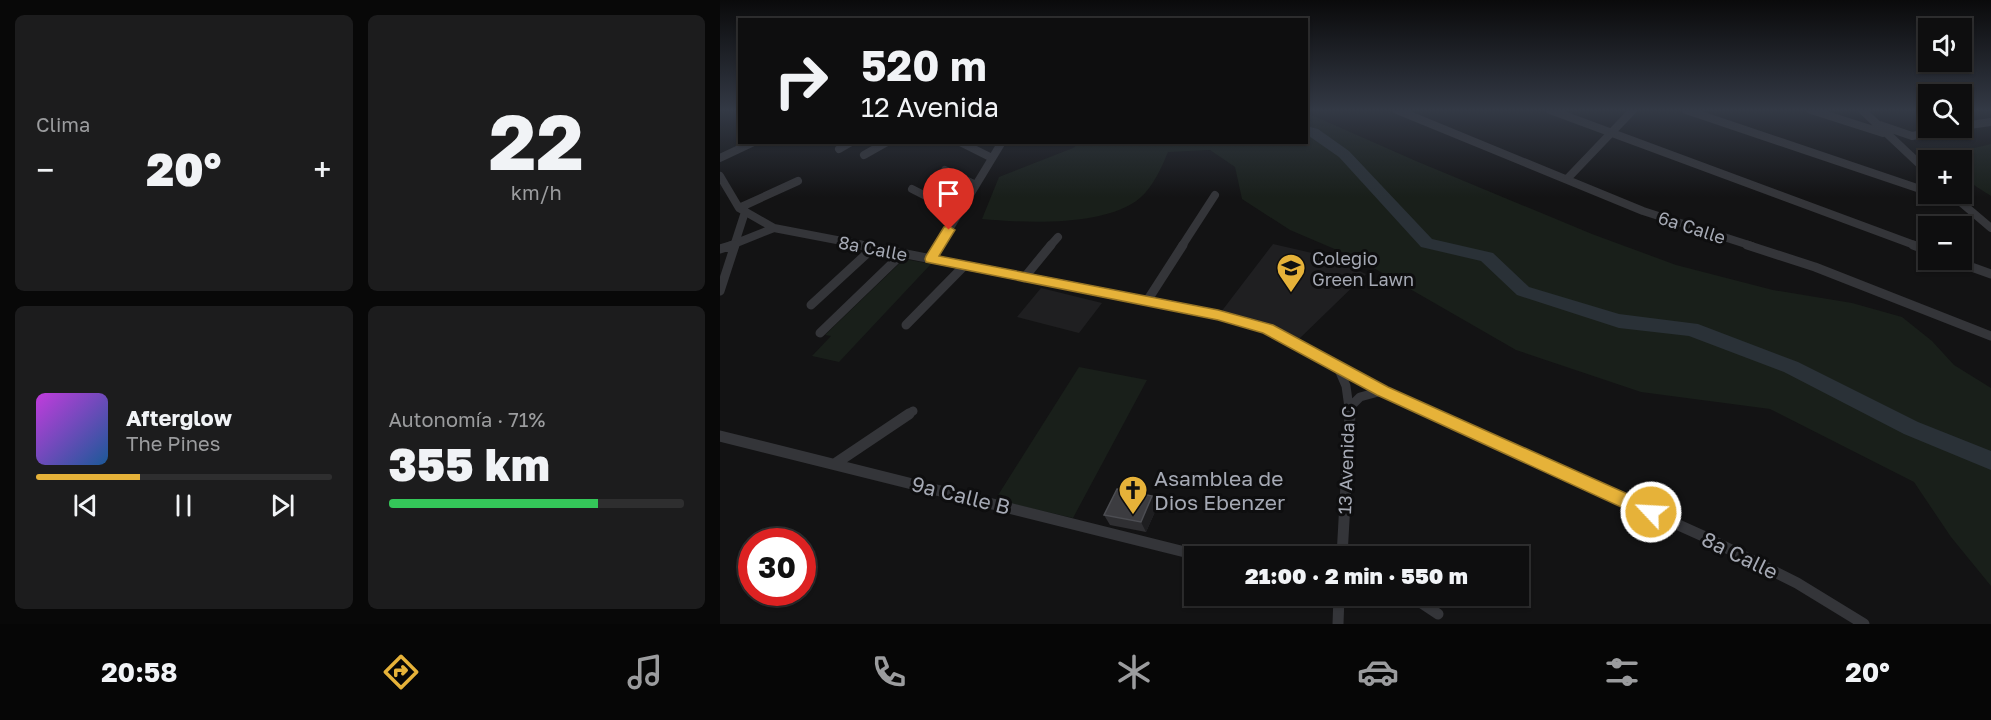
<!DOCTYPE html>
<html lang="es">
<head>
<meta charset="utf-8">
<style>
	:root { --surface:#0e0e0f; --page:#1c1c1d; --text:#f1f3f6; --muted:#9b9c9e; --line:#2e2e2f; --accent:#e6b239 }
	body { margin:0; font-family:"Golos Text",sans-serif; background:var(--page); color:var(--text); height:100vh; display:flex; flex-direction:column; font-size:22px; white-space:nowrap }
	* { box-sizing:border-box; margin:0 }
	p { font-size:20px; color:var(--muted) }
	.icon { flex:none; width:33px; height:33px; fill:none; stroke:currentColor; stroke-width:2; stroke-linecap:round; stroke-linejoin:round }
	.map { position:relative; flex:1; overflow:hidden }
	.side { display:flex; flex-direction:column; gap:15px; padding:15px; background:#080808; width:720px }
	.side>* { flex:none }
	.guide { position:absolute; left:18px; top:18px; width:570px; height:126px; border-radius:0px; box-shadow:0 2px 4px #0004,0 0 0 2px var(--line); background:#0e0e0f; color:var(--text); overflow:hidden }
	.buttons { position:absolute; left:1198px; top:18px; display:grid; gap:12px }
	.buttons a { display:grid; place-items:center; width:54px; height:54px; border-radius:0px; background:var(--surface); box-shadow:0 2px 4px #0004,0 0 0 2px var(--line); font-size:30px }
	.speed { position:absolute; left:18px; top:528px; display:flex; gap:12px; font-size:30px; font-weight:700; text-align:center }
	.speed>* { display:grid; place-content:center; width:78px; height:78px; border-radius:50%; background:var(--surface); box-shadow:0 2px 4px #0004,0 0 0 2px var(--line); line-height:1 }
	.speed .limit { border:9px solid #d22; background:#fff; color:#111 }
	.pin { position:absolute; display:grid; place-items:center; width:51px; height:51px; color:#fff; margin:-62px -26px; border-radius:50% 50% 50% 0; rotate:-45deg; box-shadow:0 0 6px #0007 }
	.pin .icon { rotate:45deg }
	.me { position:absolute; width:66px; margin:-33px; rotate:295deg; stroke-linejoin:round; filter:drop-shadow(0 0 4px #0008) }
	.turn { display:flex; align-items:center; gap:21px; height:126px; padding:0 24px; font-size:27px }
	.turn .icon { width:78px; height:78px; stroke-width:2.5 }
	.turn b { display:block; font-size:42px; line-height:51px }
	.big { font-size:45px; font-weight:800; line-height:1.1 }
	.side .widget { flex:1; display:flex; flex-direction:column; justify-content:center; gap:9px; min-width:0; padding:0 21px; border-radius:9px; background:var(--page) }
	.side .dial { align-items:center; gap:0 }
	.dial b { font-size:78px; line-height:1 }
	.song { display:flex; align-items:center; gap:18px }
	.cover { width:72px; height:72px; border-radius:9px; background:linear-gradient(135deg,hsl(290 70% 55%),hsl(210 70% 35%)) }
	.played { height:6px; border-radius:3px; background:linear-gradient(90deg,var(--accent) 35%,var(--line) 35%) }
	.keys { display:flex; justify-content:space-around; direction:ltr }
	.heat { display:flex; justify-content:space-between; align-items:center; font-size:33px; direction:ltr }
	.charge { height:9px; border-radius:4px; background:linear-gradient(90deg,#34c759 71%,var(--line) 0) }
	.side .tiles { flex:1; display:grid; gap:15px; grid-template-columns:repeat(2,1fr) }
	.trip { position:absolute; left:464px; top:546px; width:345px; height:60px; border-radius:0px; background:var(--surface); box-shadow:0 2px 4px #0004,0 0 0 2px var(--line); font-weight:800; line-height:60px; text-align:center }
	.dock { display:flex; height:96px; justify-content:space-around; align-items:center; background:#060606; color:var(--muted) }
	.dock .icon { width:42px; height:42px }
	.dock .active { color:var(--accent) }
	.dock b { font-size:27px; color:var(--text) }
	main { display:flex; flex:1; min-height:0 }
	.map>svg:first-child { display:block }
	.built { fill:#1f1f21 }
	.green { fill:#191f1a }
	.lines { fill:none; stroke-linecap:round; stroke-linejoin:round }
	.river { fill:#2a3137; fill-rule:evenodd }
	.minor-far2 { stroke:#343539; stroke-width:8 }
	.minor-far1 { stroke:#343539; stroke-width:9 }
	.minor { stroke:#343539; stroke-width:11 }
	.wall { fill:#2f2f32 }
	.shaded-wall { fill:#1e1e20 }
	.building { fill:#3c3c40; stroke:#4c4d52; stroke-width:1.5 }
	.route { fill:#e6b239; stroke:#967425; stroke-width:1.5 }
	.labels { text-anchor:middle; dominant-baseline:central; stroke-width:6; stroke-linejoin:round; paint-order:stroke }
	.street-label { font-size:18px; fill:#a5a9b4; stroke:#0e0e0f }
	.poi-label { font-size:18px; fill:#a5a9b4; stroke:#0e0e0f; text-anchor:start }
	.near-poi-label { font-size:21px; fill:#a5a9b4; stroke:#0e0e0f; text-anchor:start }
	.near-street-label { font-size:21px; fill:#a5a9b4; stroke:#0e0e0f }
</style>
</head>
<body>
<main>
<section class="side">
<div class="tiles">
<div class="widget"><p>Clima</p>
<div class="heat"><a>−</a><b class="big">20°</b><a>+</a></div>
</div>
<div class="widget dial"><b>22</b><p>km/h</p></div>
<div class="widget">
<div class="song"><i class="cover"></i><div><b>Afterglow</b><p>The Pines</p></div></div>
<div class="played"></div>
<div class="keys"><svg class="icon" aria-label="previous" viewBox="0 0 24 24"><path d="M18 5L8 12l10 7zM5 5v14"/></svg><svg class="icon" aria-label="pause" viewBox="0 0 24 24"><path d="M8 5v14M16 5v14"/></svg><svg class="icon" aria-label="next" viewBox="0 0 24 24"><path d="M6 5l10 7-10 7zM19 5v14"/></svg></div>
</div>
<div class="widget"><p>Autonomía · 71%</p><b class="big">355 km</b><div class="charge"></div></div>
</div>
</section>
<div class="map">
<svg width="1271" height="624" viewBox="0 0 1271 624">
	<rect width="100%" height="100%" fill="#131314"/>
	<path class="built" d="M553,244L605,256L646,274L578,340L557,327L501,312Z
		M321,288L382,303L359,333L297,317Z"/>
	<path class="green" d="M587,113L696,161L872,234L956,265L1053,290L1132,303L1182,317L1212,341L1234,365L1271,388V586L1231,537L1194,482L1050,409L921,392L796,350L638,259L570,230L522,199L515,167L490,150L448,152C442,167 433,187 420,198C385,227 305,223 262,219L279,177L353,148L359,143L586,142Z
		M1271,144V196C1255,185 1242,182 1242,160H1232L1247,154L1250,149Z
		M184,259L211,264L119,362L92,356L111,336L105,335Z
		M359,367L427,380L353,518L275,500Z"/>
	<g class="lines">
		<path class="river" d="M586,126L598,129L629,151L712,239L773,253L809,287L899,314L978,324L1078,362L1198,422L1271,451V470L1184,434L1064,372L969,336L899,328L797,295L761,261L701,247L619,157L586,134Z"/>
		<path class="minor-far2" d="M677,110L923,211L1032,246
			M830,110L1197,246
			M966,110L1209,192
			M1091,110L1163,133
			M1142,110L1209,173
			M1160,125L1192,136L1236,128
			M1242,126L1271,122
			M240,142L272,158
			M119,149L131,142
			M144,155L167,142
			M0,158L34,142
			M225,170L256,185
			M0,176L19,208L54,228L148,246
			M847,179L913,110
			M192,189L239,213
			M1212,194L1239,202
			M1231,194L1271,228
			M19,208L78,181
			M9,246L54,228
			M14,246L25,212
			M219,246L282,142
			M330,246L338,237
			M462,246L495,195"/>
		<path class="minor-far1" d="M140,245L499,315L548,329L662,391L715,415
			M1027,245L1095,267L1271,336
			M1193,245L1209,251
			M0,249L13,245
			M211,259L220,245
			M1232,260L1271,274
			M304,278L331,245
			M0,291L15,245
			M427,301L463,245
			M91,305L153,248
			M186,325L244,266
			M100,333L183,253
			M617,365L626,386L630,415
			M630,407L640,397L662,391
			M187,415L193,411"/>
		<path class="minor" d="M712,414L983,536L1077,583L1144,624
			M0,436L481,556
			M116,463L189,414
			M622,556L630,414
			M691,596L718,614
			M618,624L619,596"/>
	</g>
	<path class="wall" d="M432,496L437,507L426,532L390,525L384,515Z"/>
	<path class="shaded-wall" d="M432,496L437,507L426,532L421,522Z"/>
	<path class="building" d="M397,489L432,496L421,522L384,515Z"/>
	<linearGradient id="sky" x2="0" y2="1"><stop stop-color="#0a0a0b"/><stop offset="0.56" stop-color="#333945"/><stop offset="1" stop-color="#333945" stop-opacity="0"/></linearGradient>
	<rect width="1271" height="197" fill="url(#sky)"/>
	<path class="route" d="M229,226L235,230L219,256L498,310L553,325L668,387L937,507L939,512L937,518L931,520L925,518L657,395L543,333L498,320L206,262L205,259L206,256L224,227Z"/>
	<defs>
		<g id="school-pin" transform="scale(1.5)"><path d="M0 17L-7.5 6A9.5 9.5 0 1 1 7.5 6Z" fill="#e6b239" stroke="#0e0e0f"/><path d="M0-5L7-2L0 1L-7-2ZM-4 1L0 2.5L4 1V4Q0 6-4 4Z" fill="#111"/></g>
		<g id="church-pin" transform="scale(1.5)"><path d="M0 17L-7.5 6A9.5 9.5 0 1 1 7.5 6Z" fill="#e6b239" stroke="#0e0e0f"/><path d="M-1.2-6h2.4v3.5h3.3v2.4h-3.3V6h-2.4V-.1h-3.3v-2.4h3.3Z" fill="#111"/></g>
	</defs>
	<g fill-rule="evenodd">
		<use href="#school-pin" x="571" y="268"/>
		<use href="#church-pin" x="413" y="490"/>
	</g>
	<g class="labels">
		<g class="street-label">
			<text transform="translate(972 227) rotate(18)">6a Calle</text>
			<text transform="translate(153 248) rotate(11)">8a Calle</text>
			<text transform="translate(626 460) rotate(-88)">13 Avenida C</text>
		</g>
		<g class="poi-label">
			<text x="592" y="258">Colegio<tspan x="592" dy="21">Green Lawn</tspan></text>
		</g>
		<g class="near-poi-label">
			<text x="434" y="478">Asamblea de<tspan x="434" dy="24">Dios Ebenzer</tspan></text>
		</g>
		<g class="near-street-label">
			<text transform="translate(241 495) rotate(14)">9a Calle B</text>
			<text transform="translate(1020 555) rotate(26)">8a Calle</text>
		</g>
	</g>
</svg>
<div class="buttons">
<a><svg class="icon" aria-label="sound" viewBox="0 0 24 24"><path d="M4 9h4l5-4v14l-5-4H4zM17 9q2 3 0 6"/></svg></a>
<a><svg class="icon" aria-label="search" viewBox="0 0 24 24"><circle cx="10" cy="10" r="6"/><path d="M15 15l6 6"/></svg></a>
<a>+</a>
<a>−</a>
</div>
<div class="speed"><div class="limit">30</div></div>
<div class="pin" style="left:229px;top:230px;background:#d93025"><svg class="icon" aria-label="arrive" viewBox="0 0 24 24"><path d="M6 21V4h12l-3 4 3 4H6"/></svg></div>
<svg class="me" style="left:931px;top:512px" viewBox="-20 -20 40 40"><circle r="17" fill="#e6b239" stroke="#fff" stroke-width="3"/><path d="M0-11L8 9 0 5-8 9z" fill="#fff"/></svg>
<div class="trip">21:00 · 2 min · 550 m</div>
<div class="guide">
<div class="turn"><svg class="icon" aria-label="right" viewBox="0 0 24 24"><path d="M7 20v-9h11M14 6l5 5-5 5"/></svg><div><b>520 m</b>12 Avenida</div></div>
</div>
</div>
</main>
<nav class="dock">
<b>20:58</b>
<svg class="icon active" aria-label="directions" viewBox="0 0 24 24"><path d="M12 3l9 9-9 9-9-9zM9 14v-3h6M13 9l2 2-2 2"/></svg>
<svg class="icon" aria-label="music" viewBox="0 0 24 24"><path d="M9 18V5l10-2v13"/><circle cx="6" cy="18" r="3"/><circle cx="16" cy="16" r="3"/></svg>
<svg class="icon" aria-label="phone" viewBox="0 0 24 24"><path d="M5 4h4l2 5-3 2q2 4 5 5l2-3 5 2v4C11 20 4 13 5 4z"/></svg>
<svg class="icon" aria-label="climate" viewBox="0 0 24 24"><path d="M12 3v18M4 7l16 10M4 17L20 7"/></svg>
<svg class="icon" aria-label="car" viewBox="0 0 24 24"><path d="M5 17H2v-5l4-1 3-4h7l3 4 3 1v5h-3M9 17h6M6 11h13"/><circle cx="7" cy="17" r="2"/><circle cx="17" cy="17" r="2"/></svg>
<svg class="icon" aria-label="filters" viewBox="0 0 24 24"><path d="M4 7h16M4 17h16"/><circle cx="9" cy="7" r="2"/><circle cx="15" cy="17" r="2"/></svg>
<b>20°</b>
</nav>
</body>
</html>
